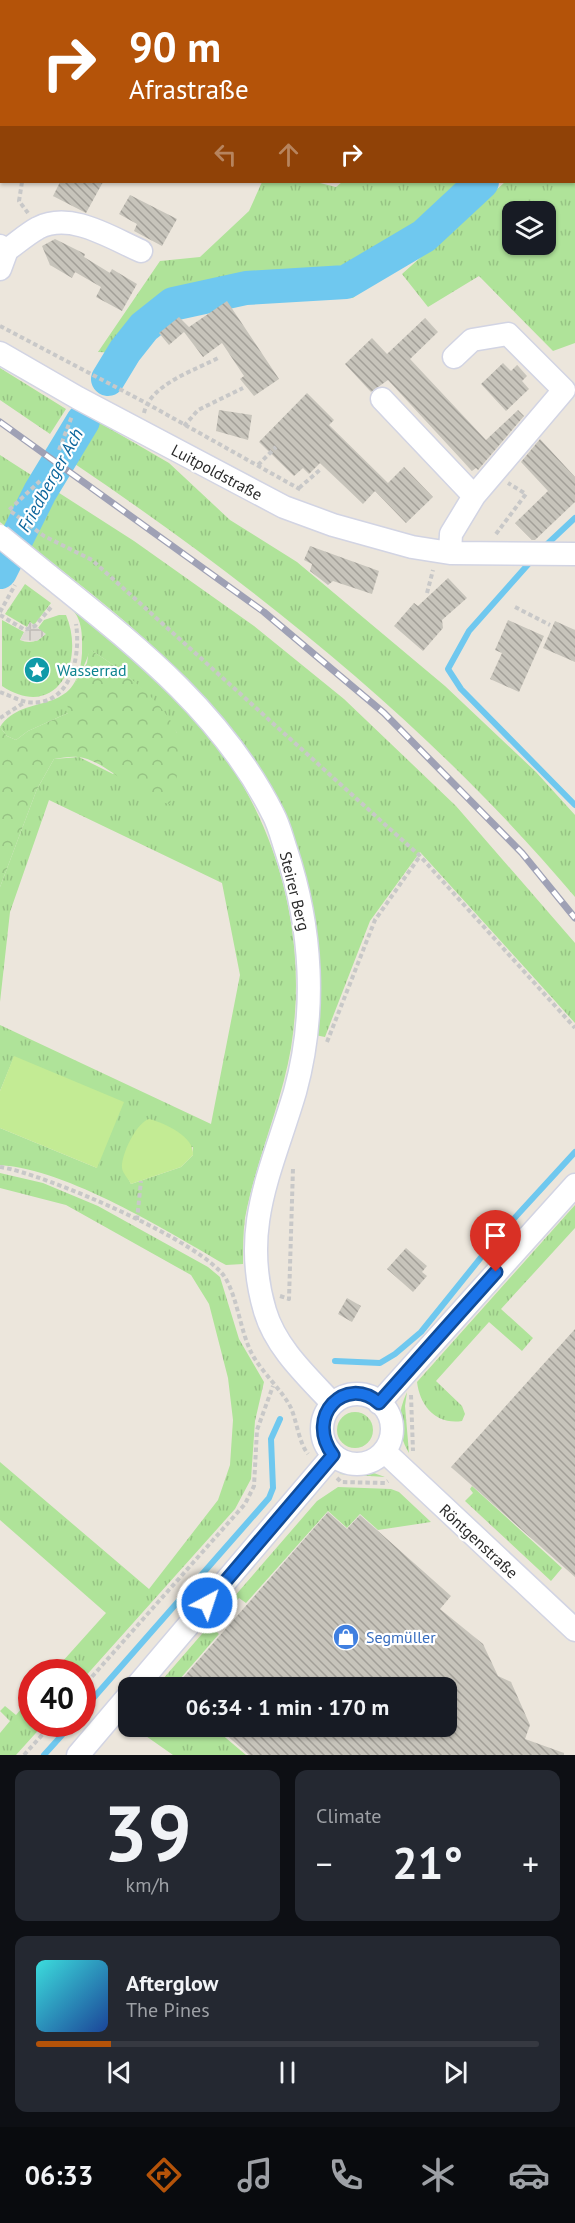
<!DOCTYPE html>
<html lang="en">
<head>
<meta charset="utf-8">
<style>
	:root { --surface:#171b24; --page:#242831; --text:#f1f3f6; --muted:#9ea1a6; --line:#363941; --accent:#b45309 }
	body { margin:0; font-family:"PT Sans",sans-serif; background:var(--page); color:var(--text); height:100vh; display:flex; flex-direction:column; font-size:22px; white-space:nowrap }
	* { box-sizing:border-box; margin:0 }
	p { font-size:20px; color:var(--muted) }
	.icon { flex:none; width:33px; height:33px; fill:none; stroke:currentColor; stroke-width:2; stroke-linecap:round; stroke-linejoin:round }
	.map { position:relative; height:1755px; overflow:hidden }
	.drawer { display:flex; flex-direction:column; gap:15px; padding:15px; background:#0d0f14; flex:1 }
	.drawer>* { flex:none }
	.guide { position:absolute; left:0px; top:0px; width:576px; height:183px; box-shadow:0 2px 4px #0004; background:#b45309; color:#fff; overflow:hidden }
	.tools { position:absolute; left:502px; top:201px; display:grid; gap:12px }
	.tools a { display:grid; place-items:center; width:54px; height:54px; border-radius:12px; background:var(--surface); box-shadow:0 2px 4px #0004; font-size:30px }
	.speed { position:absolute; left:18px; top:1659px; display:flex; gap:12px; font-size:30px; font-weight:700; text-align:center }
	.speed>* { display:grid; place-content:center; width:78px; height:78px; border-radius:50%; background:var(--surface); box-shadow:0 2px 4px #0004; line-height:1 }
	.speed .limit { border:9px solid #d22; background:#fff; color:#111 }
	.pin { position:absolute; display:grid; place-items:center; width:51px; height:51px; color:#fff; margin:-62px -26px; border-radius:50% 50% 50% 0; rotate:-45deg; box-shadow:0 0 6px #0007 }
	.pin .icon { rotate:45deg }
	.me { position:absolute; width:66px; margin:-33px; rotate:40deg; stroke-linejoin:round; filter:drop-shadow(0 0 4px #0008) }
	.turn { display:flex; align-items:center; gap:21px; height:126px; padding:0 30px; font-size:27px }
	.turn .icon { width:78px; height:78px; stroke-width:2.5 }
	.turn b { display:block; font-size:42px; line-height:51px }
	.lanes { display:flex; align-items:center; height:57px; padding:0 30px; background:#0003; justify-content:center; gap:30px; direction:ltr }
	.lanes .off { opacity:.35 }
	.big { font-size:45px; font-weight:700; line-height:1.1 }
	.drawer .tile { flex:1; display:flex; flex-direction:column; justify-content:center; gap:9px; min-width:0; padding:0 21px; border-radius:12px; background:var(--page) }
	.drawer .dial { align-items:center; gap:0 }
	.dial b { font-size:78px; line-height:1 }
	.song { display:flex; align-items:center; gap:18px }
	.cover { width:72px; height:72px; border-radius:9px; background:linear-gradient(135deg,hsl(180 70% 55%),hsl(220 70% 35%)) }
	.played { height:6px; border-radius:3px; background:linear-gradient(90deg,var(--accent) 15%,var(--line) 15%) }
	.keys { display:flex; justify-content:space-around; direction:ltr }
	.heat { display:flex; justify-content:space-between; align-items:center; font-size:33px; direction:ltr }
	.drawer .tiles { flex:1; display:grid; gap:15px; grid-template-columns:1fr 1fr }
	.tile:last-child { grid-column:span 2 }
	.trip { position:absolute; left:118px; top:1677px; width:339px; height:60px; border-radius:12px; background:var(--surface); box-shadow:0 2px 4px #0004; font-weight:700; line-height:60px; text-align:center }
	.tabs { display:flex; height:96px; justify-content:space-around; align-items:center; background:#090b0e; color:var(--muted) }
	.tabs .icon { width:42px; height:42px }
	.tabs .current { color:var(--accent) }
	.tabs b { font-size:27px; color:var(--text) }
	.map>svg:first-child { display:block }
	.grass { fill:url(#grass-tufts); fill-rule:evenodd }
	.forest { fill:url(#forest-crowns) }
	.pitch { fill:#c3eb94 }
	.plaza { fill:url(#plaza-grid) }
	.lines { fill:none; stroke-linecap:round; stroke-linejoin:round }
	.stream { stroke:#6fc8ef; stroke-width:6 }
	.river { stroke:#6fc8ef; stroke-width:34 }
	.building { fill:url(#building-back-hatch) }
	.minor-casing { stroke:#d2d4e3; stroke-width:25 }
	.path { stroke:#c8c8c8; stroke-width:4; stroke-dasharray:4.5 3; stroke-linecap:butt }
	.minor { stroke:#fff; stroke-width:22 }
	.rail-casing { stroke:#9fa1b5; stroke-width:7 }
	.rail { stroke:#fff; stroke-width:4.5; stroke-dasharray:14; stroke-linecap:butt }
	.minor-bridge-casing { stroke:#d2d4e3; stroke-width:25; stroke-linecap:butt }
	.minor-bridge { stroke:#fff; stroke-width:22 }
	.route-casing { stroke:#114b97; stroke-width:15 }
	.route { stroke:#1a73e8; stroke-width:10 }
	.labels { text-anchor:middle; dominant-baseline:central; stroke-width:4.5; stroke-linejoin:round; paint-order:stroke }
	.street-label { font-size:16px; fill:#2a2a2a; stroke:#fff }
	.culture-label { font-size:16px; fill:#0d838f; stroke:#fff; text-anchor:start }
	.shop-label { font-size:16px; fill:#366cbe; stroke:#fff; text-anchor:start }
	.water-label { font-size:18px; font-style:italic; fill:#0d669c; stroke:#fff }
</style>
</head>
<body>
<div class="map">
<svg width="575" height="1755" viewBox="0 0 575 1755">
	<defs>
		<pattern id="grass-tufts" width="24" height="20" patternUnits="userSpaceOnUse" patternTransform="scale(1.5)"><rect width="24" height="20" fill="#afe399"/><path d="M3 7l-1-3M5 7V3M7 7l1-3M15 17l-1-3M17 17v-4M19 17l1-3" fill="none" stroke="#97c384"/></pattern>
		<pattern id="forest-crowns" width="20" height="18" patternUnits="userSpaceOnUse" patternTransform="scale(1.5)"><rect width="20" height="18" fill="#afe399"/><path d="M2 6a3 3 0 1 1 6 0M12 15a3 3 0 1 1 6 0" fill="none" stroke="#97c384"/></pattern>
		<pattern id="plaza-grid" width="8" height="8" patternUnits="userSpaceOnUse" patternTransform="scale(1.5)"><rect width="8" height="8" fill="#ddd9d3"/><path d="M0 4h8M4 0v8" fill="none" stroke="#bebab5"/></pattern>
		<pattern id="building-back-hatch" width="6" height="6" patternUnits="userSpaceOnUse" patternTransform="scale(1.5)"><rect width="6" height="6" fill="#c7c4bb"/><path d="M-1 5l2 2M0 0l6 6M5-1l2 2" fill="none" stroke="#a29f98"/></pattern>
	</defs>
	<rect width="100%" height="100%" fill="#ece6dc"/>
	<path class="grass" d="M575,119V343L553,351L479,276L428,307L402,274L505,182H574ZM513,212H546V244H513Z
		M262,182H316L336,187L342,182H471L353,298L269,296L179,311L142,354L98,352L160,261L200,257L249,211Z
		M0,368L66,409L50,434L0,400Z
		M95,420L169,463L230,520L297,562L445,686L536,772L575,815V897C431,726 257,587 72,462Z
		M0,455L134,541L254,626L344,699L456,806L575,943V1023L420,852L370,921L325,1037L315,1035C316,1013 321,989 320,967C310,751 155,643 0,522Z
		M30,573C86,619 145,663 193,716C274,807 310,928 291,1048C281,1106 256,1160 245,1218C243,1233 243,1249 243,1264L226,1265C165,1230 69,1170 0,1165V1128L97,1168L14,1057L0,1091V1025L211,1124L240,975L222,883L49,800L10,912L0,1002V887L37,789L54,759L79,757L113,774L177,733C156,699 125,670 90,650C83,674 67,689 68,713L28,731L16,740L7,736L0,727C25,690 78,720 82,653C82,640 83,628 77,616C67,598 40,590 30,573ZM193,1147V1155L181,1167L131,1184L125,1172Z
		M25,584L51,603L34,625L30,622L27,627L5,614Z
		M59,615H66C86,662 56,722 2,686V620L24,632L20,640C29,644 39,642 45,634L38,628L44,620Z
		M0,1173L43,1183L98,1206L208,1267L220,1277L239,1339L264,1382L255,1421L251,1479L235,1509L83,1679L82,1672H53L106,1613L0,1520V1462L149,1589L218,1500L230,1465L233,1420L228,1378L209,1304L191,1275L66,1205L0,1188Z
		M575,1205V1228L501,1309L533,1338L522,1351L489,1322L436,1381L462,1406L465,1414L462,1421C436,1425 420,1406 417,1382Z
		M407,1392L405,1406L409,1453C397,1433 397,1413 407,1392Z
		M337 1430a18 18 0 1 1 36 0a18 18 0 1 1-36 0Z
		M351,1471H368L385,1477L339,1474Z
		M472,1486L562,1568L551,1581L465,1501L473,1493L470,1489Z
		M338,1487L391,1489L399,1492L431,1522L378,1530L360,1514L347,1528L328,1511L246,1603L239,1598L213,1628L219,1634L173,1687H156L317,1501Z
		M31,1697L32,1724H44L16,1755H0V1733L10,1721L0,1711L5,1706L16,1715Z
		M133,1727H213L246,1755H173Z"/>
	<path class="forest" d="M89,649C119,667 180,712 181,749C181,767 173,787 170,804C139,800 107,760 78,757C71,756 62,758 54,759L37,789L0,887V727L7,736L16,740L28,731L68,713L67,696L87,663Z"/>
	<path class="pitch" d="M14,1056L124,1102L97,1168L0,1128V1091Z
		M149,1119C165,1123 195,1137 193,1155L181,1167L131,1184C128,1178 123,1174 122,1168C121,1155 136,1123 149,1119Z"/>
	<path class="plaza" d="M30,622L46,634L37,641L20,640Z"/>
	<g class="lines">
		<path class="stream" d="M543,548L575,518
			M532,560L469,631L448,669L461,689L575,805
			M335,1361L380,1363L395,1354L421,1332L499,1235L575,1152
			M82,1711L269,1498L273,1488L271,1439L280,1419
			M44,1755L72,1724"/>
		<path class="river" d="M574,85L575,84
			M108,379L125,351L144,327L173,304L246,288L346,282L424,236L482,182
			M0,572L40,492L83,421"/>
	</g>
	<path class="building" d="M60,182H103L86,213L53,196Z
		M130,195L177,219L162,246L134,231L137,224L119,214Z
		M55,239L85,254L84,257L110,273L112,269L137,284L122,311L96,297L101,287L75,272L72,278L50,265L42,246Z
		M227,301L279,379L254,396L240,379L244,376L222,343L203,357L184,332L169,345L159,333L179,317L189,327Z
		M425,318L438,332L410,359L486,440L518,410L524,416L478,470L476,468L472,471L388,380L371,392L345,364L372,338L387,354Z
		M503,363L511,371L517,365L527,376L522,381L529,389L506,411L481,384Z
		M307,393L334,420L329,425L388,483L404,467L433,497L406,523L375,491L363,504L320,463L309,474L303,468L294,476L259,442Z
		M219,410L252,415L248,440L216,431Z
		M540,439L575,477V502L535,540H532L515,523L548,491L521,462Z
		M310,546L379,571L372,594L333,581L328,585L310,571L312,564L304,560Z
		M448,578L467,598L442,620L443,628L423,651L394,626L414,603L418,606Z
		M508,620L544,636L519,692L490,679L502,653L495,650Z
		M555,621L575,630V662L543,648Z
		M406,1248L427,1266L422,1272L427,1276L413,1292L387,1269Z
		M347,1298L361,1306L352,1322L338,1314Z
		M575,1329V1577L451,1467Z
		M328,1512L347,1529L360,1515L451,1596L440,1609L483,1644L498,1676L511,1682L530,1725L525,1739L564,1753V1755H249L216,1726H447V1688H174Z"/>
	<g class="lines">
		<g class="minor-casing">
			<path id="minor" d="M293,2L294,0
				M0,246L7,250L0,269
				M7,250C17,243 27,234 38,228C71,211 111,238 141,251
				M0,353L78,398L284,507L333,525L412,547L450,553L575,554
				M382,399L474,496
				M450,553L451,534L474,496L564,390L508,334L472,340L454,357
				M48,575C135,645 222,712 273,814C279,825 282,838 286,850C312,928 317,1012 295,1092C272,1170 240,1227 265,1311C276,1348 307,1376 332,1403
				M322 1429a35 35 0 1 1 70 0a35 35 0 1 1-70 0Z
				M379,1403L575,1185
				M384,1451L575,1630
				M135,1688L333,1455
				M78,1755L129,1695"/>
		</g>
		<path class="path" d="M0,120L2,121
			M22,182L19,201L28,213
			M0,326L146,403L303,491
			M144,413C150,384 196,370 220,357
			M184,426L198,410L243,388
			M59,450L72,416
			M258,465L276,447
			M40,481L9,510L44,536L92,560L420,856L575,1028
			M299,488L321,469
			M496,534L526,494L508,483
			M427,593L433,570
			M515,607L550,625
			M0,612L15,585
			M0,615L25,630L35,626L53,605
			M0,692C8,695 18,700 27,702C71,708 81,656 76,624
			M0,718L25,702
			M327,1042L375,920L420,856
			M0,1167C43,1173 206,1243 226,1279C238,1301 240,1329 251,1352C261,1372 283,1391 291,1408C297,1422 299,1443 308,1454
			M137,1220L141,1181
			M280,1296L289,1299L293,1168
			M411,1395L413,1451
			M337,1478L341,1482L385,1483L388,1481
			M82,1688L245,1504L254,1486L257,1430L273,1386
			M24,1755L52,1724"/>
		<use href="#minor" class="minor"/>
		<g class="rail-casing">
			<path id="rail" d="M0,422L264,612L384,713L522,853L575,918"/>
		</g>
		<use href="#rail" class="rail"/>
		<g class="minor-bridge-casing">
			<path id="minor-bridge" d="M0,536L48,575"/>
		</g>
		<use href="#minor-bridge" class="minor-bridge"/>
	</g>
	<g class="lines">
		<g class="route-casing">
			<path id="route" d="M207,1603L333,1455C304,1416 346,1374 379,1403L496,1272"/>
		</g>
		<use href="#route" class="route"/>
	</g>
	<defs>
		<g id="sight-disc" transform="scale(1.35)"><circle r="9.5" fill="#0f9aa8" stroke="#fff"/><path d="M0-6L1.8-2.2L6-1.7L2.9 1.2L3.7 5.4L0 3.3L-3.7 5.4L-2.9 1.2L-6-1.7L-1.8-2.2Z" fill="#fff"/></g>
		<g id="shop-disc" transform="scale(1.35)"><circle r="9.5" fill="#3f7fe0" stroke="#fff"/><path d="M-5-2.5h2.3a2.7 3.5 0 0 1 5.4 0H5L5.5 6h-11ZM-1.5-2.5h3a1.5 2.3 0 0 0-3 0Z" fill="#fff"/></g>
	</defs>
	<g fill-rule="evenodd">
		<use href="#sight-disc" x="37" y="670"/>
		<use href="#shop-disc" x="346" y="1637"/>
	</g>
	<g class="labels">
		<g class="street-label">
			<text transform="translate(217 472) rotate(28)">Luitpoldstraße</text>
			<text transform="translate(295 891) rotate(76)">Steirer Berg</text>
			<text transform="translate(479 1541) rotate(43)">Röntgenstraße</text>
		</g>
		<g class="culture-label">
			<text x="57" y="670">Wasserrad</text>
		</g>
		<g class="shop-label">
			<text x="366" y="1637">Segmüller</text>
		</g>
		<g class="water-label">
			<text transform="translate(50 480) rotate(-61)">Friedberger Ach</text>
		</g>
	</g>
</svg>
<div class="tools">
<a><svg class="icon" aria-label="layers" viewBox="0 0 24 24"><path d="M12 4l9 5-9 5-9-5zM3 14l9 5 9-5"/></svg></a>
</div>
<div class="speed"><div class="limit">40</div></div>
<div class="pin" style="left:496px;top:1272px;background:#d93025"><svg class="icon" aria-label="arrive" viewBox="0 0 24 24"><path d="M6 21V4h12l-3 4 3 4H6"/></svg></div>
<svg class="me" style="left:207px;top:1603px" viewBox="-20 -20 40 40"><circle r="17" fill="#1a73e8" stroke="#fff" stroke-width="3"/><path d="M0-11L8 9 0 5-8 9z" fill="#fff"/></svg>
<div class="trip">06:34 · 1 min · 170 m</div>
<div class="guide">
<div class="turn"><svg class="icon" aria-label="right" viewBox="0 0 24 24"><path d="M7 20v-9h11M14 6l5 5-5 5"/></svg><div><b>90 m</b>Afrastraße</div></div>
<div class="lanes"><svg class="icon off" aria-label="left" viewBox="0 0 24 24"><path d="M17 20v-9H6M10 6l-5 5 5 5"/></svg><svg class="icon off" aria-label="ahead" viewBox="0 0 24 24"><path d="M12 20V5M6 11l6-6 6 6"/></svg><svg class="icon" aria-label="right" viewBox="0 0 24 24"><path d="M7 20v-9h11M14 6l5 5-5 5"/></svg></div>
</div>
</div>
<section class="drawer">
<div class="tiles">
<div class="tile dial"><b>39</b><p>km/h</p></div>
<div class="tile"><p>Climate</p>
<div class="heat"><a>−</a><b class="big">21°</b><a>+</a></div>
</div>
<div class="tile">
<div class="song"><i class="cover"></i><div><b>Afterglow</b><p>The Pines</p></div></div>
<div class="played"></div>
<div class="keys"><svg class="icon" aria-label="previous" viewBox="0 0 24 24"><path d="M18 5L8 12l10 7zM5 5v14"/></svg><svg class="icon" aria-label="pause" viewBox="0 0 24 24"><path d="M8 5v14M16 5v14"/></svg><svg class="icon" aria-label="next" viewBox="0 0 24 24"><path d="M6 5l10 7-10 7zM19 5v14"/></svg></div>
</div>
</div>
</section>
<nav class="tabs">
<b>06:33</b>
<svg class="icon current" aria-label="directions" viewBox="0 0 24 24"><path d="M12 3l9 9-9 9-9-9zM9 14v-3h6M13 9l2 2-2 2"/></svg>
<svg class="icon" aria-label="music" viewBox="0 0 24 24"><path d="M9 18V5l10-2v13"/><circle cx="6" cy="18" r="3"/><circle cx="16" cy="16" r="3"/></svg>
<svg class="icon" aria-label="phone" viewBox="0 0 24 24"><path d="M5 4h4l2 5-3 2q2 4 5 5l2-3 5 2v4C11 20 4 13 5 4z"/></svg>
<svg class="icon" aria-label="climate" viewBox="0 0 24 24"><path d="M12 3v18M4 7l16 10M4 17L20 7"/></svg>
<svg class="icon" aria-label="car" viewBox="0 0 24 24"><path d="M5 17H2v-5l4-1 3-4h7l3 4 3 1v5h-3M9 17h6M6 11h13"/><circle cx="7" cy="17" r="2"/><circle cx="17" cy="17" r="2"/></svg>
</nav>
</body>
</html>
